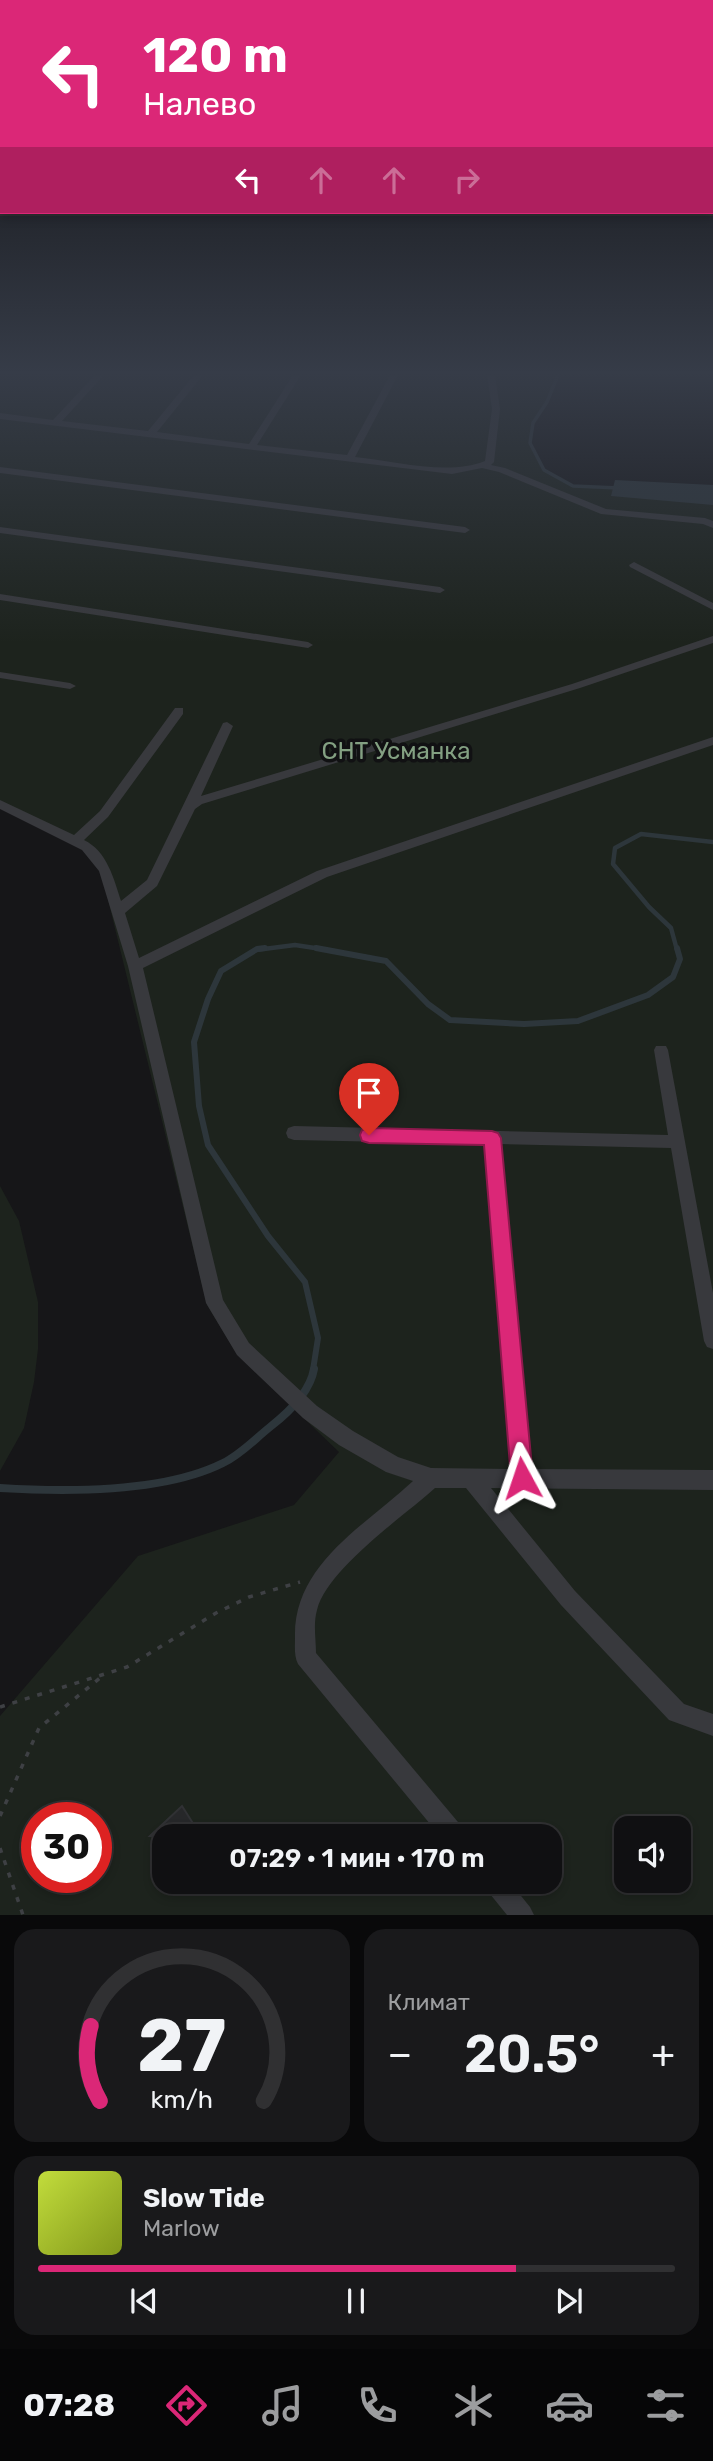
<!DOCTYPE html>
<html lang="ru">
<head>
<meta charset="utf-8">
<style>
	:root { --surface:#101012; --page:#19191b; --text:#f1f3f6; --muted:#9c9d9f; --line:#303032; --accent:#db2777 }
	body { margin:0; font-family:Rubik,sans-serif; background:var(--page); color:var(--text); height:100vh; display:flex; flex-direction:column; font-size:26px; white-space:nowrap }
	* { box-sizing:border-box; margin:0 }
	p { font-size:23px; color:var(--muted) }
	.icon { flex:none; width:38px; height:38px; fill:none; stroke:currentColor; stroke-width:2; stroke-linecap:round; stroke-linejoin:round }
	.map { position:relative; height:1915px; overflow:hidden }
	.details { display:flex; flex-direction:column; gap:14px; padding:14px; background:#09090a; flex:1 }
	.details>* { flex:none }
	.top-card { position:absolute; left:0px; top:0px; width:714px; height:214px; box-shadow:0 4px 10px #0003,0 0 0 2px var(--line); background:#db2777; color:#fff; overflow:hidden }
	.fabs { position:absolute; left:614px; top:1816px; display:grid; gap:14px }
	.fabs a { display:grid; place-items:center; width:77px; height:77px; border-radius:14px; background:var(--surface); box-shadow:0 4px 10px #0003,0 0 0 2px var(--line); font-size:35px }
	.speed { position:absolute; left:21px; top:1802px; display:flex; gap:14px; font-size:35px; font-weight:700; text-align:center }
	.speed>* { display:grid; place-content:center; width:91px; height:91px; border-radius:50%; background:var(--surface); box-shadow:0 4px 10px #0003,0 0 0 2px var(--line); line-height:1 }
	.speed .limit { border:10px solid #d22; background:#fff; color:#111 }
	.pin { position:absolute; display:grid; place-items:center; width:60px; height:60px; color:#fff; margin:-72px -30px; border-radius:50% 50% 50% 0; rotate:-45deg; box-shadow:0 0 7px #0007 }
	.pin .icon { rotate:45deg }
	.me { position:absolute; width:77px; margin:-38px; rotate:355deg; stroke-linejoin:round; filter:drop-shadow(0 0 5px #0008) }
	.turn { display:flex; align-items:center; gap:24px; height:147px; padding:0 28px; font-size:32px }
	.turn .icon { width:91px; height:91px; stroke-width:2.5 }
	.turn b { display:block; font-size:49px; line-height:60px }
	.lanes { display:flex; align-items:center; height:66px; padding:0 28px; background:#0003; justify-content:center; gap:35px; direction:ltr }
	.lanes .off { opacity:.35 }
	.big { font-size:52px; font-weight:600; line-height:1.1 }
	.details .card { flex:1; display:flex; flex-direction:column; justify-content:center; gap:10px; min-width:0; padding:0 24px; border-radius:21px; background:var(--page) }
	.details .dial { align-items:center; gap:0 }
	.dial svg { height:182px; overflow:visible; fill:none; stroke:var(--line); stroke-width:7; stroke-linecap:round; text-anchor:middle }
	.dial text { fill:var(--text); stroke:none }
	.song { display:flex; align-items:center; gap:21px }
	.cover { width:84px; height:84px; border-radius:10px; background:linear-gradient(135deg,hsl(70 70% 55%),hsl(70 70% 35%)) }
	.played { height:7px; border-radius:4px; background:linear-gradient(90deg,var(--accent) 75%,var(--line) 75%) }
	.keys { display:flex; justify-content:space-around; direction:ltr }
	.heat { display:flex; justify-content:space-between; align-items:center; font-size:38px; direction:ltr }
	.details .tiles { flex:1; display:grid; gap:14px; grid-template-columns:1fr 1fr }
	.card:last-child { grid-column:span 2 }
	.trip { position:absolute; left:152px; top:1824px; width:410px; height:70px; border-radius:21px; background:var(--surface); box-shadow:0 4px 10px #0003,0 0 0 2px var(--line); font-weight:600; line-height:70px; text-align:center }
	.tabs { display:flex; height:112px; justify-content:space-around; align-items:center; background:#060607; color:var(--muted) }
	.tabs .icon { width:49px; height:49px }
	.tabs .current { color:var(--accent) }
	.tabs b { font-size:32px; color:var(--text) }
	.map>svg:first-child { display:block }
	.green { fill:#1d231d; fill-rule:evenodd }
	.water { fill:#2d363b }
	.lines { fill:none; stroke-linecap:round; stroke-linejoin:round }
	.stream-far3 { stroke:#2d363b; stroke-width:3.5 }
	.stream-far2 { stroke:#2d363b; stroke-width:4.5 }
	.stream-far1 { stroke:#2d363b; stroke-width:6 }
	.stream { stroke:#2d363b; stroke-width:8 }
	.building { fill:#262729; stroke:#303134; stroke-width:2 }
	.path { stroke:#3e4044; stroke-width:3.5; stroke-dasharray:5 8; stroke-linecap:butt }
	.minor { fill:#38393d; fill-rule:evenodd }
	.route { fill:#db2777; stroke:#8e194d; stroke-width:2 }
	.labels { text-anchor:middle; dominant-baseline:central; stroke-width:7; stroke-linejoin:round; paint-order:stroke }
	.park-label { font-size:24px; fill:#83a082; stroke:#111113 }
</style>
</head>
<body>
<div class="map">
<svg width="713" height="1915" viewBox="0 0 713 1915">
	<rect width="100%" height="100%" fill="#161618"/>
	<path class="green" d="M0,375H558L547,402L533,423L530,443L544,470L573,486L713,495V1915H0V1716L138,1556L294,1505L339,1452L237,1354L207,1305L101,871L84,849L0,808ZM37,1818H96V1878H37ZM626,1829H679V1881H626ZM164,1836H550V1881H164Z
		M0,1186L19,1221L38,1302V1349L34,1382L24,1428L0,1471Z"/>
	<path class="water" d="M615,480L713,485V505L611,496Z"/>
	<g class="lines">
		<path class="stream-far3" d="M558,375L547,402L533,423L530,443L544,470L573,486L619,488"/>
		<path class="stream-far2" d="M256,950L295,945L328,950
			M677,950L671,928L649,907L613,864L615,848L641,834L713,842"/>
		<path class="stream-far1" d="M265,948L257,949L221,971L208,999L194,1042L199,1106L208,1145L268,1236L305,1282L318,1338L313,1370
			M316,948L386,961L428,1004L450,1020L524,1024L578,1021L648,995L673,977L680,959L677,948"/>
		<path class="stream" d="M0,1488C66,1492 163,1493 223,1463C240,1455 255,1439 270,1427C288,1413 310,1392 314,1369"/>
	</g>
	<path class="building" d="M182,1806L201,1836H150Z"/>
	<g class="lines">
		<path class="path" d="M0,1707L127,1667L216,1613L249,1597L300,1582
			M0,1816L39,1728L100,1678
			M0,1848L23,1915"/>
		<path class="minor" d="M95,375H104L62,421L148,431L194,375H203L157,432L249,444L293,375H301L257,445L347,455L390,375H398L355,457C395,461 448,476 485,461L492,409L487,375H495L500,409L494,462L491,465L505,468L606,509L705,518L713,521V528L703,524L601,514L499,472L482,468L452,474L0,419V413L53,420Z
			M0,467L465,527L470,530L465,533L0,473Z
			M0,527L440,587L445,590L440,593L0,533Z
			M634,562L713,603V610L630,567L629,565Z
			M0,594L308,642L313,645L308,648L0,600Z
			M713,636V643L580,688L202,804L195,809L157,886L125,913L139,958L317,871L713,737V745L327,877L143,968L223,1300L249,1343L317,1406L353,1431L398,1457L431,1468L512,1469L485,1144L294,1140L288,1138L286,1133L288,1128L294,1126L668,1135L654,1050L656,1046H666L668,1050L713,1293V1349L707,1347L704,1341L671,1148L500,1144L531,1469L713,1470V1490L491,1488L575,1591L684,1704L713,1714V1736L669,1720L561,1605L466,1488H435C403,1517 327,1569 317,1610C313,1624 316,1639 316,1653L463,1828L466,1836H440L298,1664C294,1656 295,1647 295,1638C293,1564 365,1526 413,1481L386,1472L339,1445L303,1418L237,1355L206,1303L128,966L99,871L82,850L0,809V800L74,835L100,811L175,708H183V714L108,817L84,840C107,851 114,879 121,901L147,880L223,723L227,722L233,726L201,796L572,684Z
			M0,672L70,683L76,686L70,689L0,678Z
			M483,1881H509L530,1907L534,1915H507L486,1889Z"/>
	</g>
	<linearGradient id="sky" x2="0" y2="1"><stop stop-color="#0c0c0d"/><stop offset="0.58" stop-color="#363c48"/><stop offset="1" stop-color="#363c48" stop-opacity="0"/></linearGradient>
	<rect width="713" height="643" fill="url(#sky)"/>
	<path class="route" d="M369,1128L492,1131L498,1133L501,1138L533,1478L530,1486L522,1489L514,1486L511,1478L484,1145L369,1143L362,1141L360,1135L362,1130Z"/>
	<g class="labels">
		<g class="park-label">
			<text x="396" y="751">СНТ Усманка</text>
		</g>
	</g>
</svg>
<div class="fabs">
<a><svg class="icon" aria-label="sound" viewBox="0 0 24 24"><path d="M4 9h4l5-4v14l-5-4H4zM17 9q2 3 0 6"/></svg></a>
</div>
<div class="speed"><div class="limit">30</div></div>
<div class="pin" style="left:369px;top:1135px;background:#d93025"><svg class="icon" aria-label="arrive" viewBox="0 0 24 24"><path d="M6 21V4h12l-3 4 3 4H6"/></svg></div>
<svg class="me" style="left:522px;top:1478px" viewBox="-20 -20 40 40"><path d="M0-17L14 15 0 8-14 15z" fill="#db2777" stroke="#fff" stroke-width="4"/></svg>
<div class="trip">07:29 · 1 мин · 170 m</div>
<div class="top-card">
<div class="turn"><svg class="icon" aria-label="left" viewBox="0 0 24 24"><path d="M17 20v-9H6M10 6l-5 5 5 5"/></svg><div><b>120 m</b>Налево</div></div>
<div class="lanes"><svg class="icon" aria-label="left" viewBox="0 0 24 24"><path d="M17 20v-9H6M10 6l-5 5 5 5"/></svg><svg class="icon off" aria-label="ahead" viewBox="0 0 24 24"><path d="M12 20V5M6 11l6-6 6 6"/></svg><svg class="icon off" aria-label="ahead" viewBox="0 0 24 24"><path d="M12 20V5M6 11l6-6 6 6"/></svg><svg class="icon off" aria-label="right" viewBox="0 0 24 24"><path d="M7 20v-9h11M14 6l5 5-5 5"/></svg></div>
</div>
</div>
<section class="details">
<div class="tiles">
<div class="card dial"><svg viewBox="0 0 100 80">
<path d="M14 69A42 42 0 1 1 86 69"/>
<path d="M14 69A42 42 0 0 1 10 36" stroke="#db2777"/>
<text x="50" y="56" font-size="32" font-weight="700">27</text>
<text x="50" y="72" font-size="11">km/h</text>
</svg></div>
<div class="card"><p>Климат</p>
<div class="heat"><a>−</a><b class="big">20.5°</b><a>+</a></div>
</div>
<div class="card">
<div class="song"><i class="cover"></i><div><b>Slow Tide</b><p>Marlow</p></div></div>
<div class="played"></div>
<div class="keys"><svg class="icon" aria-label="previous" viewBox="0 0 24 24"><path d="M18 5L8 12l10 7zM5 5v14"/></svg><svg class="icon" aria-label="pause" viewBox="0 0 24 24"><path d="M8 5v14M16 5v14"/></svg><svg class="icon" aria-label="next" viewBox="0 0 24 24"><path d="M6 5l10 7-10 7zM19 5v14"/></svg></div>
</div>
</div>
</section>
<nav class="tabs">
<b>07:28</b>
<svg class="icon current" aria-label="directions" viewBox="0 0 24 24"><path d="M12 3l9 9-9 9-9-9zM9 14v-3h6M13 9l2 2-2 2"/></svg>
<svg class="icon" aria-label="music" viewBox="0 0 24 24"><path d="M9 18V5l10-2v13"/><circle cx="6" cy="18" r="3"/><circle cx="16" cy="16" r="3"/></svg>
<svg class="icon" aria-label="phone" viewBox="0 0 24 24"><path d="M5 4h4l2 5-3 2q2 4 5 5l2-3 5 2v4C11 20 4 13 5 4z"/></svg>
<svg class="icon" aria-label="climate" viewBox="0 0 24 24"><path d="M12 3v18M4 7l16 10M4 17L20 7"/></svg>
<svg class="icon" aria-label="car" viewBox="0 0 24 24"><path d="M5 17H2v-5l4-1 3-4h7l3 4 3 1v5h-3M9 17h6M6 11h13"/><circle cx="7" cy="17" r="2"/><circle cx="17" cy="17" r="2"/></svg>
<svg class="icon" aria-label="filters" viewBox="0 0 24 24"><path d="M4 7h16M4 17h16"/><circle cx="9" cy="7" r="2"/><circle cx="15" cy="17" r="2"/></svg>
</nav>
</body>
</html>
